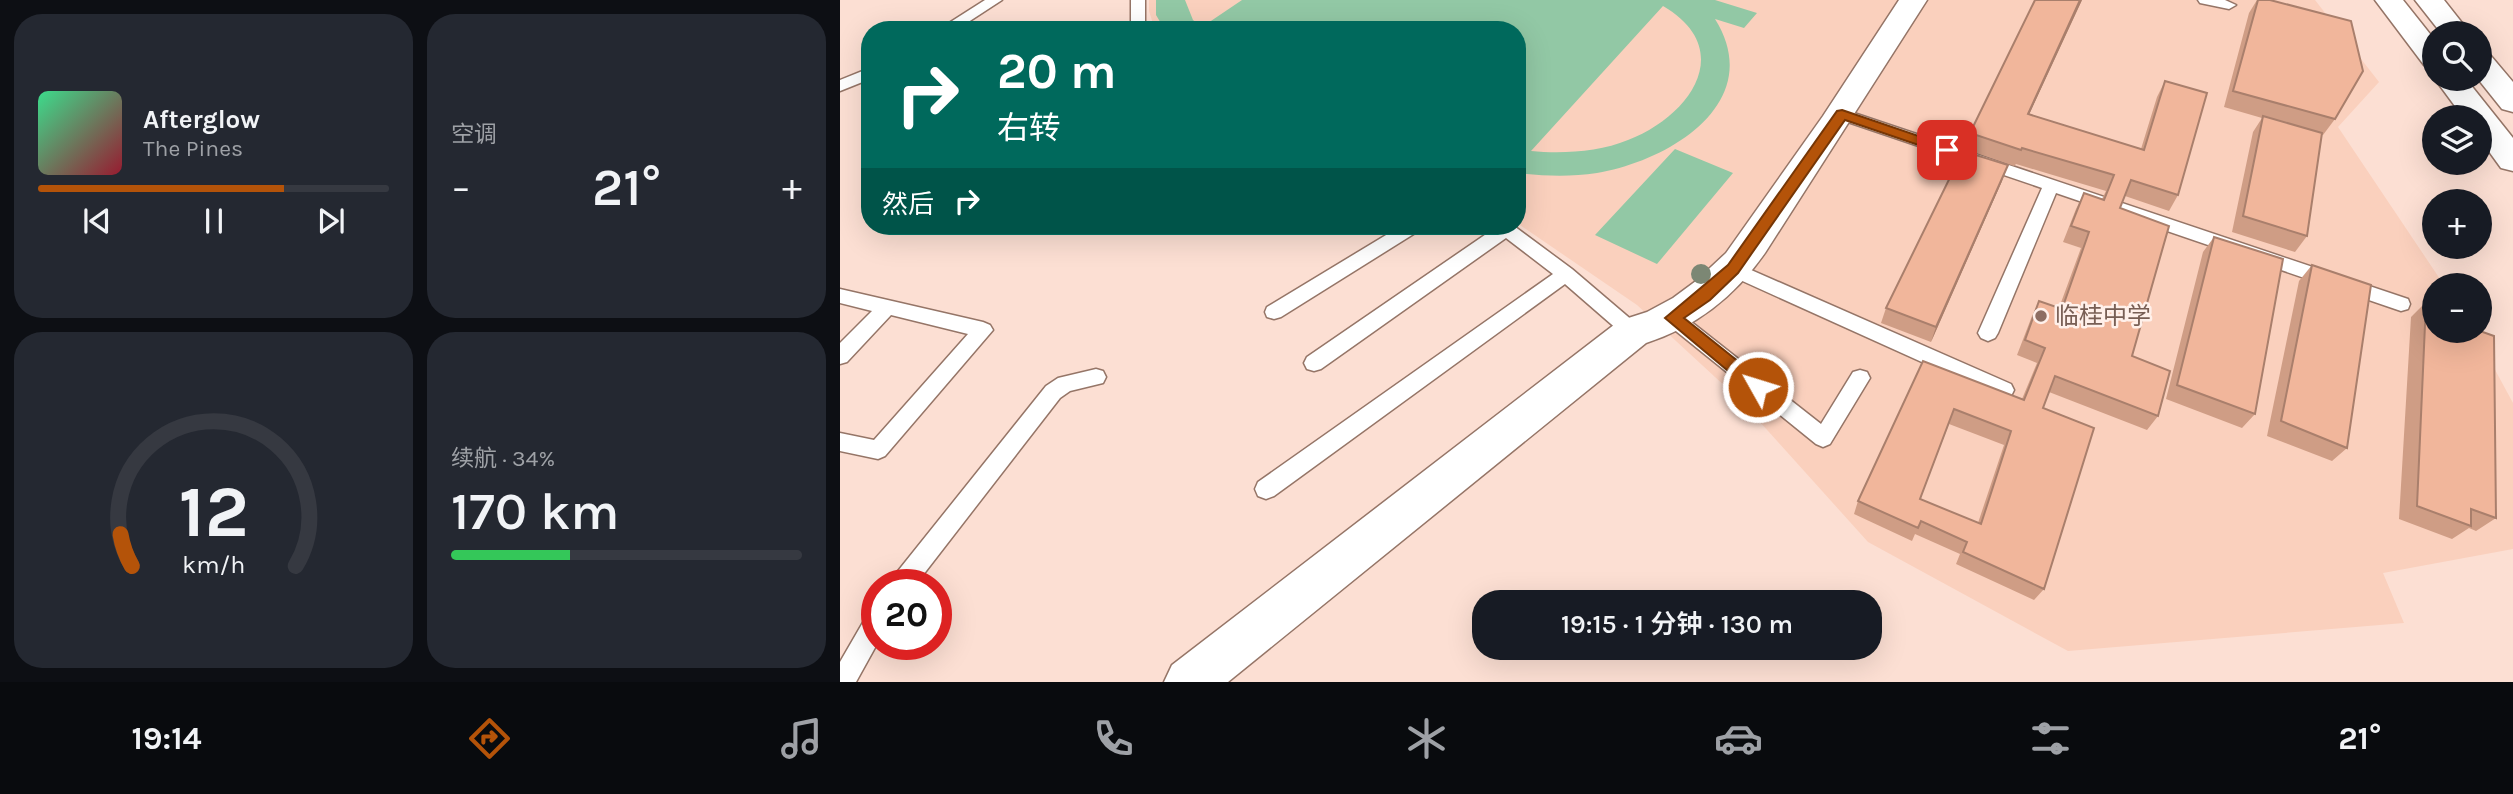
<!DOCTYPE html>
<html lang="zh">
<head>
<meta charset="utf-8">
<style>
	:root { --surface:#171b24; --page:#242831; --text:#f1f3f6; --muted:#9ea1a6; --line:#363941; --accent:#b45309 }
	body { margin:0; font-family:Karla,"Noto Sans SC",sans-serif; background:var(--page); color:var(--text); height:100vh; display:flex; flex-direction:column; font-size:26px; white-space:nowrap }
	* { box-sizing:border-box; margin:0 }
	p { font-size:23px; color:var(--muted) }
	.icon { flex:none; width:38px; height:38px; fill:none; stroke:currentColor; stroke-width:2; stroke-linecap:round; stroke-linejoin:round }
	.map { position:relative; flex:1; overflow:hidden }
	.side { display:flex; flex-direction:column; gap:14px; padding:14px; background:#0d0f14; width:840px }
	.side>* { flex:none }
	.guide { position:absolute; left:21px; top:21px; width:665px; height:214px; border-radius:28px; box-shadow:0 7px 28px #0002; background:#00695c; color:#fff; overflow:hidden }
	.fabs { position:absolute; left:1582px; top:21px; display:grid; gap:14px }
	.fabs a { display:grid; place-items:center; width:70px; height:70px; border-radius:50%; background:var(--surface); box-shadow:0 7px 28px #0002; font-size:35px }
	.speed { position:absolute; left:21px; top:569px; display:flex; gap:14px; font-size:35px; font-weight:700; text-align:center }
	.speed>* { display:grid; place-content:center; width:91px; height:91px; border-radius:50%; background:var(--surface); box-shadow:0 7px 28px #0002; line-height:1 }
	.speed .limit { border:10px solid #d22; background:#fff; color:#111 }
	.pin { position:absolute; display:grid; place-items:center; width:60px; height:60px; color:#fff; margin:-30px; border-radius:14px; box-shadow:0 4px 10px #0006 }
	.me { position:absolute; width:77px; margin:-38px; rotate:309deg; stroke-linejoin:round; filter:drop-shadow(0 0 5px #0008) }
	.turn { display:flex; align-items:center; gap:24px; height:147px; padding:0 21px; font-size:32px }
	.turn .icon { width:91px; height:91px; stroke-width:2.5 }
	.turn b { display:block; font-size:49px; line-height:60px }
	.then { display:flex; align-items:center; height:66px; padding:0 21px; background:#0003; gap:14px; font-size:26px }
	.big { font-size:52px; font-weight:600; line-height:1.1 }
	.side .card { flex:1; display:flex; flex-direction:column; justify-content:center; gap:10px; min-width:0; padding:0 24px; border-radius:28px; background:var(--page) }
	.side .dial { align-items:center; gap:0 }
	.dial svg { height:182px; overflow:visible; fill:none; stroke:var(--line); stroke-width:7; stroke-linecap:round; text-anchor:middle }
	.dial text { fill:var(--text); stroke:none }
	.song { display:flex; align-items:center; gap:21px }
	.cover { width:84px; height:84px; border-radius:10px; background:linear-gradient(135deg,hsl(150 70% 55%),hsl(350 70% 35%)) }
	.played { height:7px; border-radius:4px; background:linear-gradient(90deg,var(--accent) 70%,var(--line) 70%) }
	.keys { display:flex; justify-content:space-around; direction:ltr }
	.heat { display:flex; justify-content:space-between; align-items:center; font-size:38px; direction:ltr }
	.charge { height:10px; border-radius:5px; background:linear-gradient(90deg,#34c759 34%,var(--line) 0) }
	.side .tiles { flex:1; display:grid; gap:14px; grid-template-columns:repeat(2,1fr) }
	.trip { position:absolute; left:632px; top:590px; width:410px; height:70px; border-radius:28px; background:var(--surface); box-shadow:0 7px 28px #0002; font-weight:600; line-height:70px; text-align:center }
	.tabs { display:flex; height:112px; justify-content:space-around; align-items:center; background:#090b0e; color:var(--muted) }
	.tabs .icon { width:49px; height:49px }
	.tabs .active { color:var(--accent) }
	.tabs b { font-size:32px; color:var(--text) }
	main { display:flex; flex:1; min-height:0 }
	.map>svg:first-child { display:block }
	.built { fill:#fad0bd }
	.green { fill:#92c8a5; fill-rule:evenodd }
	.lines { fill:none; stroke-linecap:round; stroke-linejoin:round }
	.lane-casing { stroke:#957567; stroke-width:3 }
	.street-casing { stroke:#957567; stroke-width:3 }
	.secondary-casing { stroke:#957567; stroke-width:3 }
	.lane { fill:#fff; fill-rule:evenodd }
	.street { fill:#fff; fill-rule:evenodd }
	.secondary { fill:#fff; fill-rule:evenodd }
	.tree { fill:#7c8774 }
	.wall { fill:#cf9d85; fill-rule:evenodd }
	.shaded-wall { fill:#a97f6c }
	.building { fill:#f1b69b; stroke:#a97f6c; stroke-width:2; fill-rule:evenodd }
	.route { fill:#b45309; stroke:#753606; stroke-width:2 }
	.education-dot { fill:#8d6e63; stroke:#fff0ea; stroke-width:2.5 }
	.labels { text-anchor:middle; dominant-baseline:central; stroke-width:5; stroke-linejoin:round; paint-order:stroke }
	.education-label { font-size:24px; fill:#785e54; stroke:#fff0ea; text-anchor:start }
</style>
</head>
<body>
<main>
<section class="side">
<div class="tiles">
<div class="card">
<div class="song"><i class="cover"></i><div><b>Afterglow</b><p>The Pines</p></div></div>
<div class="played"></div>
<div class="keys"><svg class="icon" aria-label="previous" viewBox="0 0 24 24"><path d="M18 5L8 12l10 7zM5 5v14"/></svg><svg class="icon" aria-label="pause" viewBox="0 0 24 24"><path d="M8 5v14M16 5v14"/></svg><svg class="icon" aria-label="next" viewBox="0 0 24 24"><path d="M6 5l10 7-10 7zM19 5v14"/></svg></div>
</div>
<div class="card"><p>空调</p>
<div class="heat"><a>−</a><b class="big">21°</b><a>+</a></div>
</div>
<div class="card dial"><svg viewBox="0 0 100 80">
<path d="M14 69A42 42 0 1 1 86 69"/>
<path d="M14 69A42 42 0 0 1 9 55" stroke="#b45309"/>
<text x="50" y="56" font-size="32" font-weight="700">12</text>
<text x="50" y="72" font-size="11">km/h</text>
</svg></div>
<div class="card"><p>续航 · 34%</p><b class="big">170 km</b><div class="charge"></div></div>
</div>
</section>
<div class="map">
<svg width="1673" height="682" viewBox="0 0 1673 682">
	<rect width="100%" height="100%" fill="#fcdfd3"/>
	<path class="built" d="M309,0H1475L1539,82L1498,127L1604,285H1594V331H1634L1673,403V549L1543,573L1564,623L1228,651L1028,542L901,401L797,305L677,223V30H315L309,11Z"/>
	<path class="green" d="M316,0H345L353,20L362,27L402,0H875L917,13L904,28L875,19C927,102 830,161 757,173C730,177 704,176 677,173V30H325L316,15ZM823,6C898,50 849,117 788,140C759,152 722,154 691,151Z
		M835,149L893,173L817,264L755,235Z"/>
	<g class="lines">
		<g class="lane-casing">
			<path id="lane" d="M145,0H162L116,30H98Z
				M291,0H305V25L308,30H294L291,25Z
				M1358,0H1385L1396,5L1389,9L1360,3Z
				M30,68V79L0,91V80Z
				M1002,109L1568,299L1570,304L1568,309L1561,311L1216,193L1158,333L1155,338L1148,341L1141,338L1138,333L1202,188L996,118L994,114Z
				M561,226H583L580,230L441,317L434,319L427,317L425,312L427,307Z
				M653,226H674L732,269L800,327L803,332L800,337L793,340L786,337L725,284L434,496L426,499L418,496L415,489L418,482L713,274L666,238L481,369L474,371L467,369L464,363L467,357L655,228Z
				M893,262L1171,384L1174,390L1171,396L1164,398L1157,396L887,274L884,269L887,264Z
				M0,289L143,322L150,325L153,330L45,456L38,459L0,451V433L34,440L128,334L51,315L7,362L0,364V343L32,311L0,303Z
				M833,311L840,313L981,424L1013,372L1020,370L1027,372L1030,378L990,444L983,447L976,444L826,323L824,318L826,313Z
				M256,369L263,371L266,377L263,383L230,391L220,398L76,584H51L54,576L206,386L218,378Z
				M37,609V644L16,682H0V662L29,612Z"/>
		</g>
		<g class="street-casing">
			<path id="street" d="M1059,0H1087L925,253C895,296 856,327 806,343L388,682H324L332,665L779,321L807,312L833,298L856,281L886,253L983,116Z"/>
		</g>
		<g class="secondary-casing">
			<path id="secondary" d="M1535,0H1563L1594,39V68L1584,65Z
				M1575,0H1604L1630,33H1601Z
				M1640,53L1651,56L1673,82V112L1662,109L1638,79Z
				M1595,79H1626L1673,138V171L1661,168L1640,139V117H1623Z"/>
		</g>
		<use href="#lane" class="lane"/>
		<use href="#street" class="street"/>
		<use href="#secondary" class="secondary"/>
	</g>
	<circle class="tree" cx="861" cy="274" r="10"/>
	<path class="wall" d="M1195,0H1242L1189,114L1301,149L1317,97L1325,81L1338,195L1329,211L1285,196L1280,208L1292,356L1318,416L1307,430L1209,392L1203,408L1204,589L1194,600L1116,564L1120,554L1075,534L1072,541L1014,514L1018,501L1083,361L1182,399L1197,363L1177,355L1192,316L1199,301L1219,308L1241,248L1223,242L1236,209L1244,193L1262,199L1266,191L1176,164L1174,166L1125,149L1130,133ZM1109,424L1164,445L1138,523L1080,499Z
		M1417,0H1430L1495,119L1483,135H1482L1467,236L1455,252L1392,232L1413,132L1422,118L1384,107L1409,13Z
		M1162,181L1091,342L1041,323L1046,308Z
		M1374,237L1415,414L1402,428L1326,399L1363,252Z
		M1472,265L1507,448L1492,461L1427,436L1459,281Z
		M1586,302L1656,518L1636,531L1629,528L1612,539L1559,519L1571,317Z"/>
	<path class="shaded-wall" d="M1240,0H1242L1182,130L1188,114Z
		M1168,165L1162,181L1091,342L1096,327Z"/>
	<path class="building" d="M1195,0H1240L1188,114L1304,150L1325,81L1367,93L1338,195L1291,180L1280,208L1329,226L1292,356L1330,371L1318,416L1215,376L1203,408L1254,428L1204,589L1123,552L1127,542L1081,521L1078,528L1018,501L1083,361L1184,400L1205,348L1185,340L1199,301L1222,309L1249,232L1231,226L1244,193L1264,200L1274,175L1182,148L1181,150L1130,133ZM1114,409L1171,431L1141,524L1080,499Z
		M1418,0H1430L1511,21L1523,71L1495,119L1393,91Z
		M1423,116L1482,133L1467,236L1403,216Z
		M1123,151L1168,165L1096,327L1046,308Z
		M1374,237L1443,259L1415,414L1337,385Z
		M1472,265L1531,285L1507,448L1441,421Z
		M1586,302L1594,305V331H1640L1654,336L1656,518L1631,509V526L1577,506Z"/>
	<path class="route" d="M1002,110L1111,147L1113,150L1111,153H1102L1005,120L898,273L870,300L844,318L924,382L926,387L924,391H912L825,318L888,265L997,111Z"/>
	<circle class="education-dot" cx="1201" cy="316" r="7"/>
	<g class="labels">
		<g class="education-label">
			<text x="1215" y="316">临桂中学</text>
		</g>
	</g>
</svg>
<div class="fabs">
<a><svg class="icon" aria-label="search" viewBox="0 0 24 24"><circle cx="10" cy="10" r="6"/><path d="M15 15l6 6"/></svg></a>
<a><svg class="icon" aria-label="layers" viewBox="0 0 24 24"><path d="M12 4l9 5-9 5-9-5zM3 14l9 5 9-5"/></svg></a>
<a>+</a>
<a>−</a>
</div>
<div class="speed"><div class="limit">20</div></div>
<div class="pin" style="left:1107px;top:150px;background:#d93025"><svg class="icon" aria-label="arrive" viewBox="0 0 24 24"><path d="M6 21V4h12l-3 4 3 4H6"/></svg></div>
<svg class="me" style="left:918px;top:387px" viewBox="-20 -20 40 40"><circle r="17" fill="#b45309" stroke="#fff" stroke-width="3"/><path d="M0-11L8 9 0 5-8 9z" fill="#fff"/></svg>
<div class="trip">19:15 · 1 分钟 · 130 m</div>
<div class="guide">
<div class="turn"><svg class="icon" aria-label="right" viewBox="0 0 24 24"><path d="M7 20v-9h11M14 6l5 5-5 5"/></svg><div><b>20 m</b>右转</div></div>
<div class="then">然后<svg class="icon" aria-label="right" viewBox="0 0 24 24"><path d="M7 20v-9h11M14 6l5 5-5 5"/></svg></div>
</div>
</div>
</main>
<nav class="tabs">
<b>19:14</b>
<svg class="icon active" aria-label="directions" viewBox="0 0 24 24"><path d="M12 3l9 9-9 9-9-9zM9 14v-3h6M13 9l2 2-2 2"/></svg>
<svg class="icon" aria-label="music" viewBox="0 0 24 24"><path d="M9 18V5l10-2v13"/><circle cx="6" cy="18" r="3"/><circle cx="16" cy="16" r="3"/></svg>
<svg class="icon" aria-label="phone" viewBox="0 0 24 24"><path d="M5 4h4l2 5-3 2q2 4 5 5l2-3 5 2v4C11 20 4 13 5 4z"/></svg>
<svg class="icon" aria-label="climate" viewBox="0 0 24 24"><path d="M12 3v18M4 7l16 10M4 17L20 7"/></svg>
<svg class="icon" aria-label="car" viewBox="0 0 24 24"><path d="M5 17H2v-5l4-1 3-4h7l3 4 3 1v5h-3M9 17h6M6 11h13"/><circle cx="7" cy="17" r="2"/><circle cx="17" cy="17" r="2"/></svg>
<svg class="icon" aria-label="filters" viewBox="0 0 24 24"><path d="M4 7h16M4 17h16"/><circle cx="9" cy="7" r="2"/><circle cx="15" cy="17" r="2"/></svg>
<b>21°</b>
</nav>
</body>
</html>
